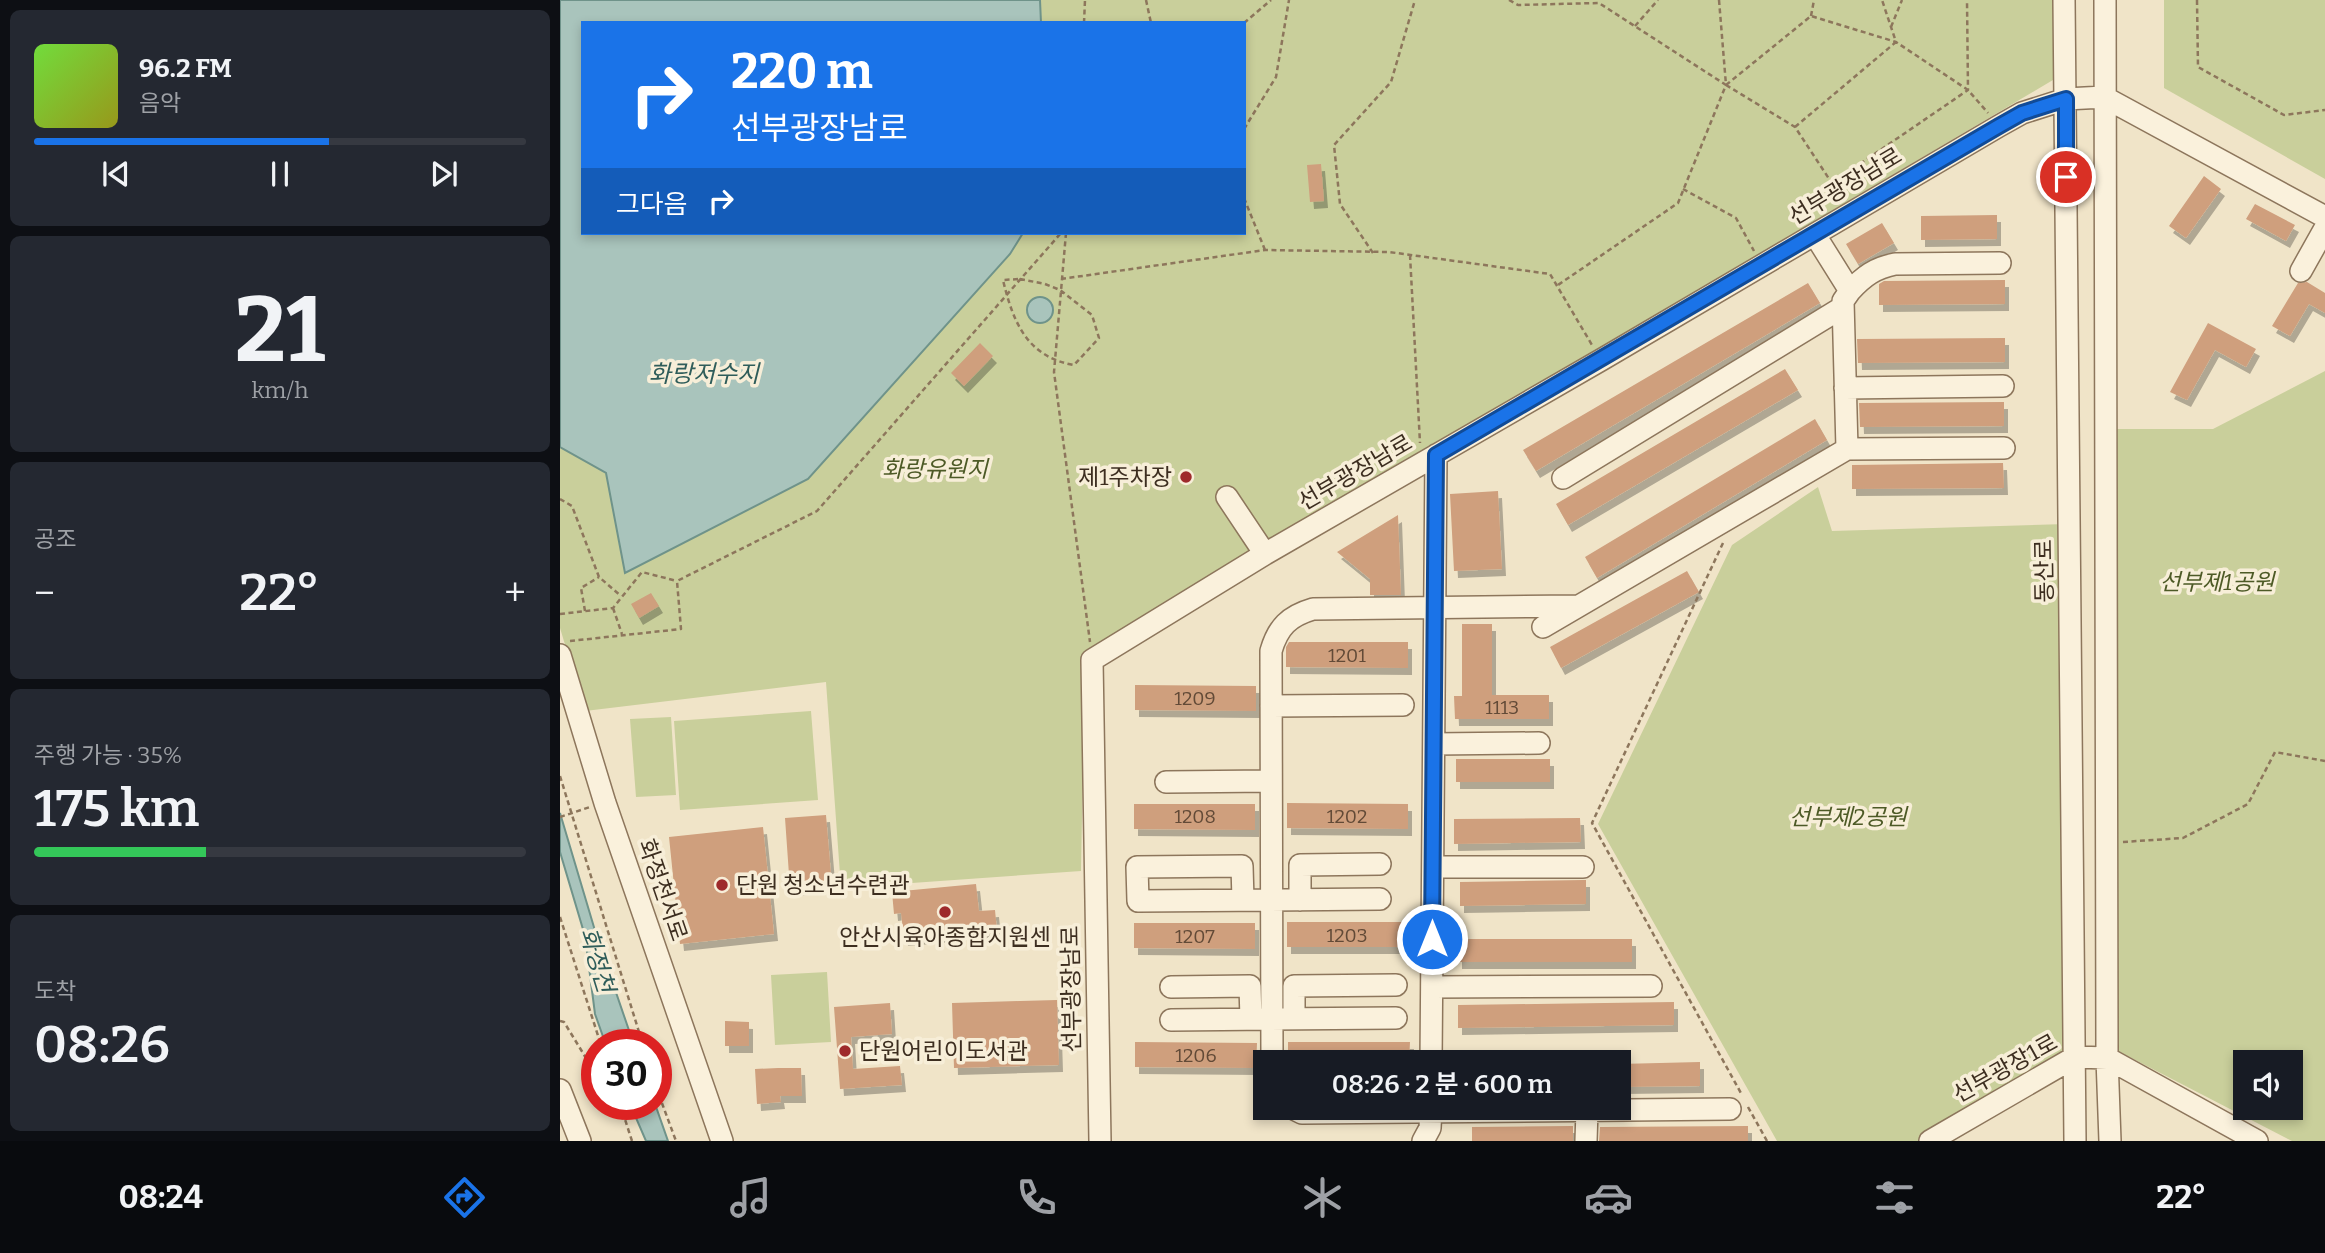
<!DOCTYPE html>
<html lang="ko">
<head>
<meta charset="utf-8">
<style>
	:root { --surface:#171b24; --page:#242831; --text:#f1f3f6; --muted:#9ea1a6; --line:#363941; --accent:#1a73e8 }
	body { margin:0; font-family:Bitter,"Noto Sans KR",serif; background:var(--page); color:var(--text); height:100vh; display:flex; flex-direction:column; font-size:26px; white-space:nowrap }
	* { box-sizing:border-box; margin:0 }
	p { font-size:23px; color:var(--muted) }
	.icon { flex:none; width:38px; height:38px; fill:none; stroke:currentColor; stroke-width:2; stroke-linecap:round; stroke-linejoin:round }
	.map { position:relative; flex:1; overflow:hidden }
	.panel { display:flex; flex-direction:column; gap:10px; padding:10px; background:#0d0f14; width:560px }
	.panel>* { flex:none }
	.top-card { position:absolute; left:21px; top:21px; width:665px; height:214px; border-radius:0px; box-shadow:0 4px 10px #0003; background:#1a73e8; color:#fff; overflow:hidden }
	.tools { position:absolute; left:1673px; top:1050px; display:grid; gap:14px }
	.tools a { display:grid; place-items:center; width:70px; height:70px; border-radius:0px; background:var(--surface); box-shadow:0 4px 10px #0003; font-size:35px }
	.speed { position:absolute; left:21px; top:1029px; display:flex; gap:14px; font-size:35px; font-weight:700; text-align:center }
	.speed>* { display:grid; place-content:center; width:91px; height:91px; border-radius:50%; background:var(--surface); box-shadow:0 4px 10px #0003; line-height:1 }
	.speed .limit { border:10px solid #d22; background:#fff; color:#111 }
	.pin { position:absolute; display:grid; place-items:center; width:60px; height:60px; color:#fff; margin:-30px; border:4px solid #fff; border-radius:50%; box-shadow:0 2px 7px #0007 }
	.me { position:absolute; width:77px; margin:-38px; rotate:0deg; stroke-linejoin:round; filter:drop-shadow(0 0 5px #0008) }
	.turn { display:flex; align-items:center; gap:24px; height:147px; padding:0 35px; font-size:32px }
	.turn .icon { width:91px; height:91px; stroke-width:2.5 }
	.turn b { display:block; font-size:49px; line-height:60px }
	.then { display:flex; align-items:center; height:66px; padding:0 35px; background:#0003; gap:14px; font-size:26px }
	.big { font-size:52px; font-weight:600; line-height:1.1 }
	.panel .widget { flex:1; display:flex; flex-direction:column; justify-content:center; gap:10px; min-width:0; padding:0 24px; border-radius:10px; background:var(--page) }
	.panel .dial { align-items:center; gap:0 }
	.dial b { font-size:91px; line-height:1 }
	.song { display:flex; align-items:center; gap:21px }
	.cover { width:84px; height:84px; border-radius:10px; background:linear-gradient(135deg,hsl(100 70% 55%),hsl(60 70% 35%)) }
	.played { height:7px; border-radius:4px; background:linear-gradient(90deg,var(--accent) 60%,var(--line) 60%) }
	.keys { display:flex; justify-content:space-around; direction:ltr }
	.heat { display:flex; justify-content:space-between; align-items:center; font-size:38px; direction:ltr }
	.charge { height:10px; border-radius:5px; background:linear-gradient(90deg,#34c759 35%,var(--line) 0) }
	.trip { position:absolute; left:693px; top:1050px; width:378px; height:70px; border-radius:0px; background:var(--surface); box-shadow:0 4px 10px #0003; font-weight:600; line-height:70px; text-align:center }
	.menu { display:flex; height:112px; justify-content:space-around; align-items:center; background:#090b0e; color:var(--muted) }
	.menu .icon { width:49px; height:49px }
	.menu .current { color:var(--accent) }
	.menu b { font-size:32px; color:var(--text) }
	main { display:flex; flex:1; min-height:0 }
	.map>svg:first-child { display:block }
	.green { fill:#c9cf9b; fill-rule:evenodd }
	.water { fill:#a9c4bc; stroke:#6f938a; stroke-width:2 }
	.building { fill:#cf9f7d; filter:url(#shadow) }
	.lines { fill:none; stroke-linecap:round; stroke-linejoin:round }
	.minor-casing { stroke:#8d765c; stroke-width:24 }
	.path { stroke:#8d765c; stroke-width:2.5; stroke-dasharray:5 3.5; stroke-linecap:butt }
	.minor { stroke:#faf1dc; stroke-width:21 }
	.route-casing { stroke:#114b97; stroke-width:18 }
	.route { stroke:#1a73e8; stroke-width:12 }
	.poi-dot { fill:#9e2a2b; stroke:#f7eed8; stroke-width:2.5 }
	.labels { text-anchor:middle; dominant-baseline:central; stroke-width:7; stroke-linejoin:round; paint-order:stroke }
	.number-label { font-size:19px; fill:#624a37 }
	.street-label { font-size:23px; fill:#3d2e20; stroke:#f7eed8 }
	.park-label { font-size:23px; font-style:italic; fill:#4d5a26; stroke:#f7eed8 }
	.poi-label { font-size:23px; fill:#3d2e20; stroke:#f7eed8; text-anchor:start }
	.water-label { font-size:24px; font-style:italic; fill:#2f5d5a; stroke:#f7eed8 }
</style>
</head>
<body>
<main>
<section class="panel">
<div class="widget">
<div class="song"><i class="cover"></i><div><b>96.2 FM</b><p>음악</p></div></div>
<div class="played"></div>
<div class="keys"><svg class="icon" aria-label="previous" viewBox="0 0 24 24"><path d="M18 5L8 12l10 7zM5 5v14"/></svg><svg class="icon" aria-label="pause" viewBox="0 0 24 24"><path d="M8 5v14M16 5v14"/></svg><svg class="icon" aria-label="next" viewBox="0 0 24 24"><path d="M6 5l10 7-10 7zM19 5v14"/></svg></div>
</div>
<div class="widget dial"><b>21</b><p>km/h</p></div>
<div class="widget"><p>공조</p>
<div class="heat"><a>−</a><b class="big">22°</b><a>+</a></div>
</div>
<div class="widget"><p>주행 가능 · 35%</p><b class="big">175 km</b><div class="charge"></div></div>
<div class="widget"><p>도착</p><b class="big">08:26</b></div>
</section>
<div class="map">
<svg width="1765" height="1141" viewBox="0 0 1765 1141">
	<defs>
		<filter id="shadow"><feDropShadow dx="4" dy="7" stdDeviation="0" flood-color="#0004"/></filter>
	</defs>
	<rect width="100%" height="100%" fill="#f0e4c8"/>
	<path class="green" d="M0,0H1497L1498,77L525,653L521,871L281,888L266,682L25,711L0,628ZM23,23H684V233H23Z
		M1604,0H1765V179L1604,88Z
		M1765,371V1141H1732L1554,1049L1548,429H1653ZM1685,1062H1731V1108H1685Z
		M1258,487L1272,531L1506,524L1512,1053L1364,1141H1217L1038,824L1172,545Z
		M251,711L258,800L120,810L114,721Z
		M111,717L116,795L76,797L70,719Z
		M267,972L271,1042L215,1045L211,975Z"/>
	<path class="water" d="M0,0H480L481,23H23V233H463L450,254L248,479L65,573L46,473L0,447Z
		M467 310a13 13 0 1 1 26 0a13 13 0 1 1-26 0Z
		M0,813L36,934L74,1045H46L35,1014L25,936L0,852Z
		M70,1104H95L108,1141H86Z"/>
	<path class="building" d="M761,164L764,201L750,202L747,165Z
		M1644,176L1661,189L1626,238L1609,226Z
		M1695,204L1735,225L1726,241L1686,219Z
		M1437,215V239L1361,240V216Z
		M1322,223L1334,243L1298,264L1286,244Z
		M1445,280V304L1319,305V284L1324,281Z
		M1747,282L1765,293V313L1749,304L1730,336L1712,326L1738,283Z
		M1248,283L1260,303L976,471L963,450Z
		M1648,323L1696,349L1686,367L1655,350L1627,400L1610,392Z
		M1445,338V362L1298,363L1297,339Z
		M420,343L433,356L404,386L391,373Z
		M1225,369L1238,390L1008,525L996,504Z
		M1444,402V426L1300,427L1299,403Z
		M1255,419L1267,440L1037,578L1025,557Z
		M1443,463L1444,488L1292,489V465Z
		M938,491L942,569L894,571L890,494Z
		M838,515L841,595H810V579L777,552Z
		M1127,571L1139,592L1001,668L990,647Z
		M91,593L99,606L79,618L71,604Z
		M902,624H932V695H989V719H895L894,696H902Z
		M729,642H848V668L726,667V647Z
		M575,685L696,686V711L575,710Z
		M896,759H990V782H896Z
		M727,803L848,804V829L727,828Z
		M574,804H695V830L574,829Z
		M266,815L272,886L230,889L225,818Z
		M1020,818L1021,842L894,844V819Z
		M203,827L214,934L120,944L109,837Z
		M1024,880H1026V904L900,906V882Z
		M416,884L419,911L435,910L437,931L344,939L341,913L334,914L332,892Z
		M727,922H848V947H727Z
		M574,923H695V949L574,948Z
		M898,939H1072V962H898Z
		M497,1000L499,1065L394,1068L392,1003Z
		M1114,1002V1025L898,1028V1005Z
		M330,1003L332,1034L291,1037L293,1069L340,1066L342,1085L280,1089L274,1007Z
		M165,1021L189,1022V1046H165Z
		M575,1042L697,1043L696,1068L575,1067Z
		M728,1042H850L849,1062H728Z
		M1140,1062V1086L1059,1087V1064Z
		M218,1068H241L242,1096H220L221,1102L197,1104L195,1069Z
		M1013,1126V1141H912V1127Z
		M1188,1126V1141H1039L1040,1127Z"/>
	<g class="lines">
		<g class="minor-casing">
			<path id="minor" d="M1504,0L1515,1141
				M1545,0L1547,1058L1550,1141
				M1544,97L1765,217
				M1741,271L1765,228
				M1290,291C1304,276 1315,268 1335,264L1440,263
				M1285,388L1443,386
				M1287,449L1444,448
				M1003,478L1283,307
				M667,497L705,554
				M983,627L1287,449L1283,301L1290,291L1255,235
				M0,655L45,803L162,1141
				M711,706L843,705
				M874,744L979,743
				M606,782L711,781
				M873,867H1023
				M683,900L682,866L577,867L578,901L820,899
				M740,900V865L820,864
				M611,987L690,986L691,1019
				M872,987L1091,986
				M734,1019V986L836,985
				M611,1020L836,1018
				M712,1062L711,651C718,627 729,616 753,609L1018,606
				M871,1062L876,455
				M0,1090L20,1141
				M732,1108L742,1113L1170,1109
				M540,1141L532,660L705,554L1041,360L1439,126L1462,113L1506,99L1544,97
				M863,1141L870,1128L871,1108
				M1026,1141L1027,1110
				M1370,1141L1515,1057L1547,1058L1697,1141"/>
		</g>
		<path class="path" d="M586,0L591,23
			M949,0L958,5L1039,3L1166,85L1118,203L998,285
			M1159,0L1166,85
			M1637,0L1638,67L1724,115L1765,110
			M1251,16L1254,0
			M524,23L525,0
			M684,23L711,0
			M1075,26L1098,0
			M1331,27L1342,0
			M1166,85L1251,16L1336,42L1408,90L1428,113
			M1166,85L1235,127L1281,197
			M1235,127L1336,42L1322,0
			M684,129L716,77L729,0
			M1272,183L1408,90L1407,0
			M1123,189L1176,218L1194,251
			M684,198L705,250
			M506,233L494,372L530,642
			M813,253L780,204L774,145L831,82L855,0
			M850,255L860,443
			M460,279L485,284L500,290L532,315L539,338L514,365C467,357 453,322 443,280Z
			M501,279L705,250L829,252L990,274L1032,345
			M0,499L12,506L39,577L61,596
			M1163,543L1032,823L1182,1095
			M53,608L62,634
			M25,611L21,588L39,577
			M0,614L53,608L82,572L117,581
			M10,641L121,629L117,581L257,511L501,233
			M0,776L83,1045
			M0,817L30,807
			M1563,842L1623,838L1688,804L1715,752L1765,761
			M0,917L41,1045
			M0,1021L4,1022L37,1076
			M96,1087L116,1141
			M54,1104L63,1119
			M60,1104L72,1141
			M1188,1107L1207,1141"/>
		<use href="#minor" class="minor"/>
	</g>
	<g class="lines">
		<g class="route-casing">
			<path id="route" d="M872,939L876,455L1439,126L1462,113L1506,99V177"/>
		</g>
		<use href="#route" class="route"/>
	</g>
	<g class="poi-dot">
		<circle cx="626" cy="477" r="7"/>
		<circle cx="162" cy="885" r="7"/>
		<circle cx="385" cy="912" r="7"/>
		<circle cx="285" cy="1051" r="7"/>
	</g>
	<g class="labels">
		<g class="number-label">
			<text x="787" y="655">1201</text>
			<text x="635" y="698">1209</text>
			<text x="942" y="707">1113</text>
			<text x="635" y="816">1208</text>
			<text x="787" y="816">1202</text>
			<text x="787" y="935">1203</text>
			<text x="635" y="936">1207</text>
			<text x="636" y="1055">1206</text>
		</g>
		<g class="street-label">
			<text transform="translate(1285 186) rotate(-31)">선부광장남로</text>
			<text transform="translate(795 472) rotate(-30)">선부광장남로</text>
			<text transform="translate(1484 571) rotate(-91)">동산로</text>
			<text transform="translate(103 890) rotate(71)">화정천서로</text>
			<text transform="translate(511 989) rotate(-91)">선부광장남로</text>
			<text transform="translate(1445 1068) rotate(-29)">선부광장1로</text>
		</g>
		<g class="park-label">
			<text x="375" y="469">화랑유원지</text>
			<text x="1657" y="582">선부제1공원</text>
			<text x="1288" y="817">선부제2공원</text>
		</g>
		<g class="poi-label">
			<text x="612" y="477" text-anchor="end">제1주차장</text>
			<text x="176" y="885">단원 청소년수련관</text>
			<text x="385" y="937" text-anchor="middle">안산시육아종합지원센</text>
			<text x="299" y="1051">단원어린이도서관</text>
		</g>
		<g class="water-label">
			<text x="144" y="374">화랑저수지</text>
			<text transform="translate(37 960) rotate(73)">화정천</text>
		</g>
	</g>
</svg>
<div class="tools">
<a><svg class="icon" aria-label="sound" viewBox="0 0 24 24"><path d="M4 9h4l5-4v14l-5-4H4zM17 9q2 3 0 6"/></svg></a>
</div>
<div class="speed"><div class="limit">30</div></div>
<div class="pin" style="left:1506px;top:177px;background:#d93025"><svg class="icon" aria-label="arrive" viewBox="0 0 24 24"><path d="M6 21V4h12l-3 4 3 4H6"/></svg></div>
<svg class="me" style="left:872px;top:939px" viewBox="-20 -20 40 40"><circle r="17" fill="#1a73e8" stroke="#fff" stroke-width="3"/><path d="M0-11L8 9 0 5-8 9z" fill="#fff"/></svg>
<div class="trip">08:26 · 2 분 · 600 m</div>
<div class="top-card">
<div class="turn"><svg class="icon" aria-label="right" viewBox="0 0 24 24"><path d="M7 20v-9h11M14 6l5 5-5 5"/></svg><div><b>220 m</b>선부광장남로</div></div>
<div class="then">그다음<svg class="icon" aria-label="right" viewBox="0 0 24 24"><path d="M7 20v-9h11M14 6l5 5-5 5"/></svg></div>
</div>
</div>
</main>
<nav class="menu">
<b>08:24</b>
<svg class="icon current" aria-label="directions" viewBox="0 0 24 24"><path d="M12 3l9 9-9 9-9-9zM9 14v-3h6M13 9l2 2-2 2"/></svg>
<svg class="icon" aria-label="music" viewBox="0 0 24 24"><path d="M9 18V5l10-2v13"/><circle cx="6" cy="18" r="3"/><circle cx="16" cy="16" r="3"/></svg>
<svg class="icon" aria-label="phone" viewBox="0 0 24 24"><path d="M5 4h4l2 5-3 2q2 4 5 5l2-3 5 2v4C11 20 4 13 5 4z"/></svg>
<svg class="icon" aria-label="climate" viewBox="0 0 24 24"><path d="M12 3v18M4 7l16 10M4 17L20 7"/></svg>
<svg class="icon" aria-label="car" viewBox="0 0 24 24"><path d="M5 17H2v-5l4-1 3-4h7l3 4 3 1v5h-3M9 17h6M6 11h13"/><circle cx="7" cy="17" r="2"/><circle cx="17" cy="17" r="2"/></svg>
<svg class="icon" aria-label="filters" viewBox="0 0 24 24"><path d="M4 7h16M4 17h16"/><circle cx="9" cy="7" r="2"/><circle cx="15" cy="17" r="2"/></svg>
<b>22°</b>
</nav>
</body>
</html>
